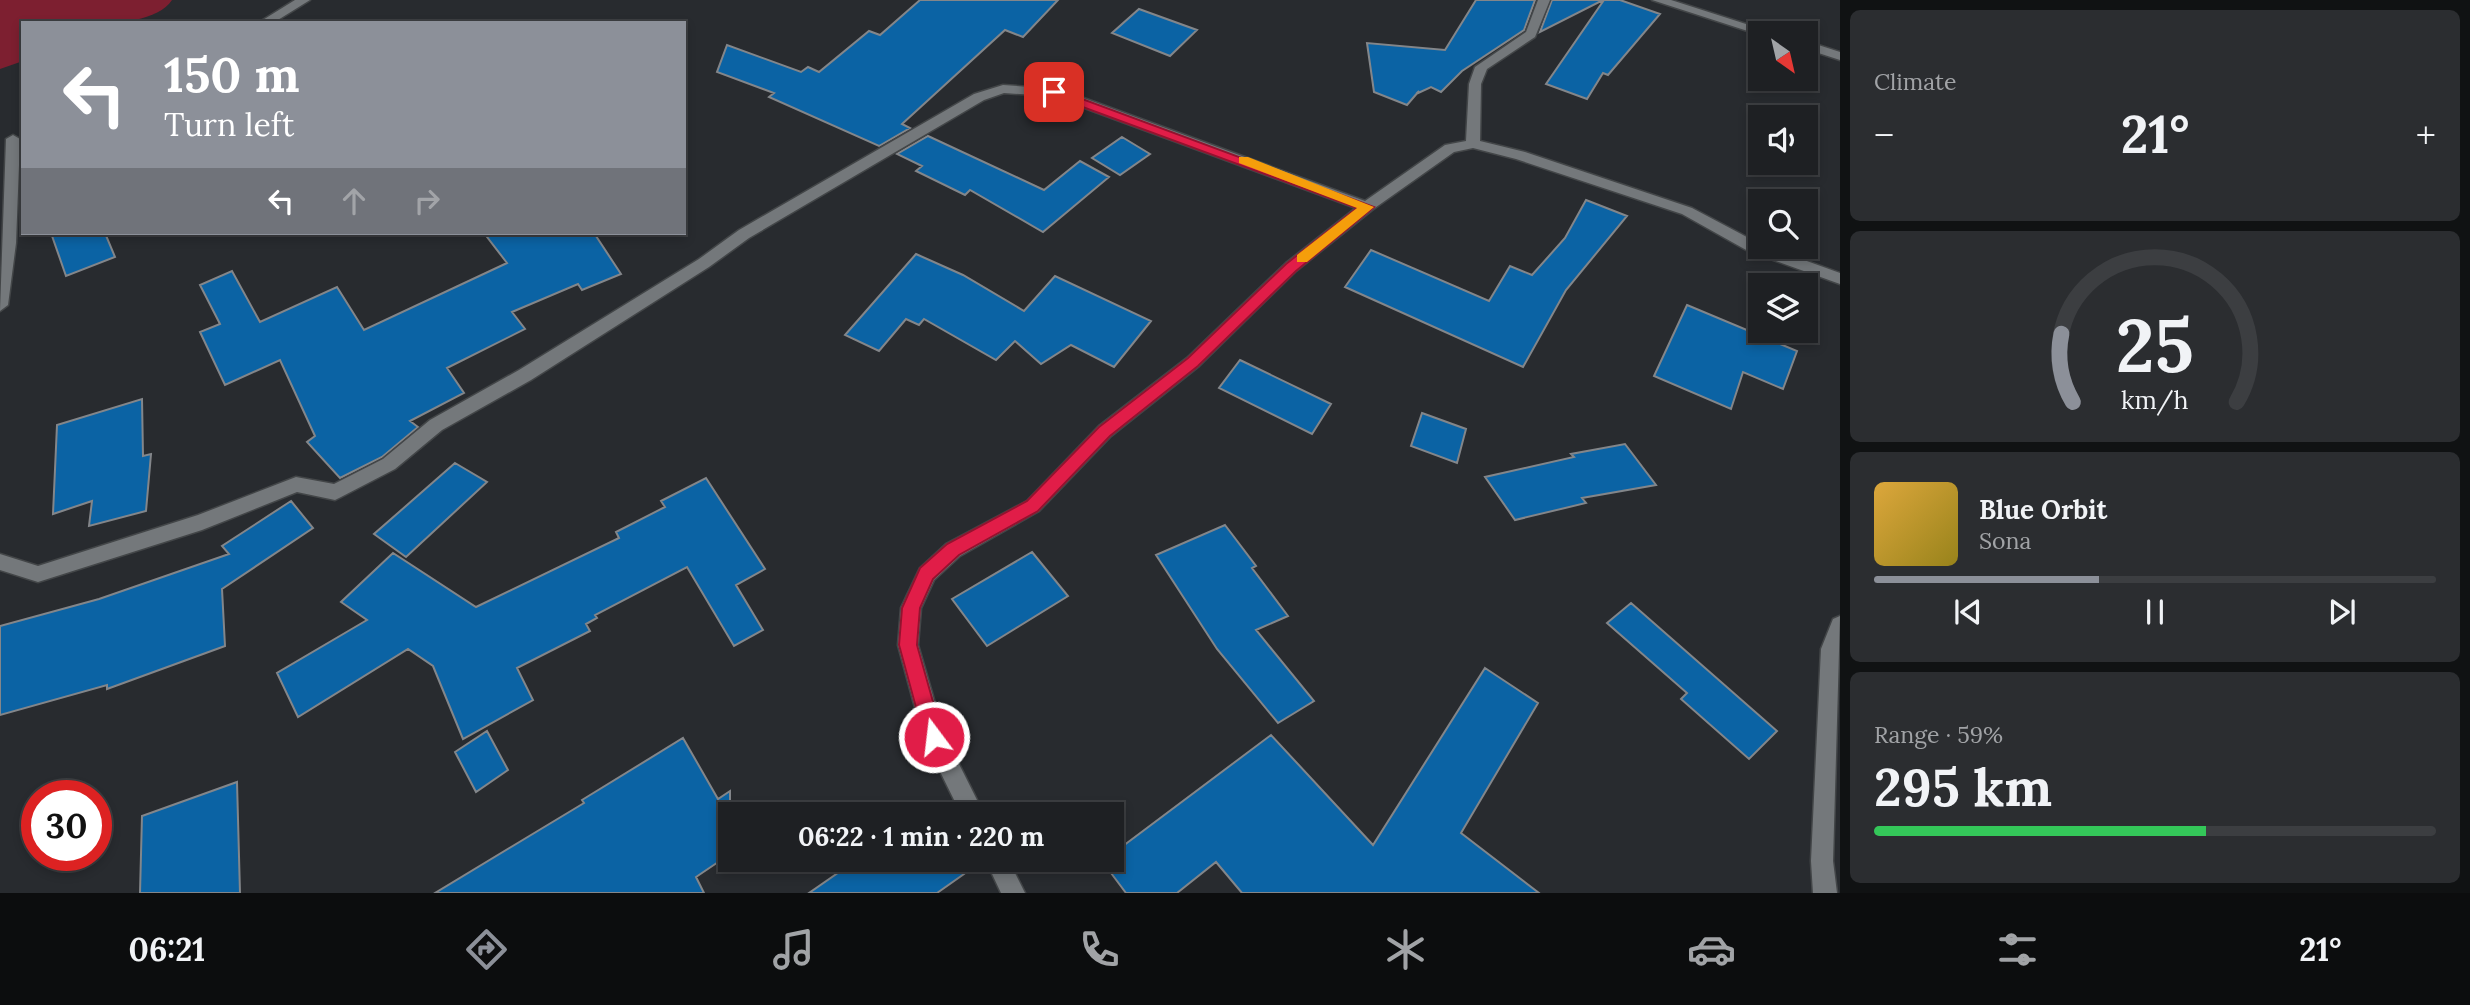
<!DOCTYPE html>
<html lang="en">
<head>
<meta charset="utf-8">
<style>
	:root { --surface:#1e2023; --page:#2b2d30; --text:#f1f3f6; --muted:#a1a3a6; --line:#3c3e41; --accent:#8c9099 }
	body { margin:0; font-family:Lora,serif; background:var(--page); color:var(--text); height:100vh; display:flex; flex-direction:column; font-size:26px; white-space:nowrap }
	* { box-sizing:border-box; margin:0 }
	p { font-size:23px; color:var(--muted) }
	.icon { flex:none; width:38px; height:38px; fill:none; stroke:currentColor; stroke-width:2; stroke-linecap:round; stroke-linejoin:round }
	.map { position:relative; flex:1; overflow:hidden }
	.sheet { display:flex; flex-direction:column; gap:10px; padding:10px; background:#101213; width:630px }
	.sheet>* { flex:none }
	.top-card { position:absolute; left:21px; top:21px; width:665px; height:214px; border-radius:0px; box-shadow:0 4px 10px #0003,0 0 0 2px var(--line); background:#8c9099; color:#fff; overflow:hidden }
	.needle { width:46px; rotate:146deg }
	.tools { position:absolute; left:1748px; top:21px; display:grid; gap:14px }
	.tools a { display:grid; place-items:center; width:70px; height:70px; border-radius:0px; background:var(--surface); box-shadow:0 4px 10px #0003,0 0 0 2px var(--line); font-size:35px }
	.speed { position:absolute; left:21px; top:780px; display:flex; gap:14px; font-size:35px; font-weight:700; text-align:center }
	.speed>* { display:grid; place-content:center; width:91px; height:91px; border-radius:50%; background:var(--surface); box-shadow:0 4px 10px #0003,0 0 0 2px var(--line); line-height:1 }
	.speed .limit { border:10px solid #d22; background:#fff; color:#111 }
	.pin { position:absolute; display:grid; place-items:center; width:60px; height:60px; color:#fff; margin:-30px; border-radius:14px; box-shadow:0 4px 10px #0006 }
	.me { position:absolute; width:77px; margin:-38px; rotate:345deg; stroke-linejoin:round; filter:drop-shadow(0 0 5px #0008) }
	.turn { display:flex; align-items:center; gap:24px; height:147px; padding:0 28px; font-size:32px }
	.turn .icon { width:91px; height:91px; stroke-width:2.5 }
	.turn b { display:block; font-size:49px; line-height:60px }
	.lanes { display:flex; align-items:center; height:66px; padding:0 28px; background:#0003; justify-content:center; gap:35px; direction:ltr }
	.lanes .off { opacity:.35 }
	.big { font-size:52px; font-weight:800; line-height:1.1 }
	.sheet .tile { flex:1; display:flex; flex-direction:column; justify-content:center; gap:10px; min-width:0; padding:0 24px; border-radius:10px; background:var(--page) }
	.sheet .dial { align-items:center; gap:0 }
	.dial svg { height:182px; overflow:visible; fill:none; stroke:var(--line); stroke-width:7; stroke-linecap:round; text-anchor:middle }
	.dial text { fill:var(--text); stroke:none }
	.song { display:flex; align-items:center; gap:21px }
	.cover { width:84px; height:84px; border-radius:10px; background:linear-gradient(135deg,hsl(40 70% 55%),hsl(50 70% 35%)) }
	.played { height:7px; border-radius:4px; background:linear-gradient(90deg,var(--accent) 40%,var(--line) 40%) }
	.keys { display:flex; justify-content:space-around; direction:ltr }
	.heat { display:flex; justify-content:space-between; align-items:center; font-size:38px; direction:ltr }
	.charge { height:10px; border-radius:5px; background:linear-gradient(90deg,#34c759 59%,var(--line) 0) }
	.trip { position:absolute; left:718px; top:802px; width:406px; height:70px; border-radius:0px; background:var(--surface); box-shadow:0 4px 10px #0003,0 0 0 2px var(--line); font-weight:800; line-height:70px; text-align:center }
	.tabs { display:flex; height:112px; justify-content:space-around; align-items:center; background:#0c0d0e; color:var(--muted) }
	.tabs .icon { width:49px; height:49px }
	.tabs .on { color:var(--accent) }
	.tabs b { font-size:32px; color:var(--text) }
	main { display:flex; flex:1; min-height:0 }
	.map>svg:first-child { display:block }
	.green { fill:#7d1f30 }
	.building { fill:#0b63a4; stroke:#83868a; stroke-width:2 }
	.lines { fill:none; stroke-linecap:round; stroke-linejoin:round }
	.minor-casing { stroke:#434648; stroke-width:3 }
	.minor { fill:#74787b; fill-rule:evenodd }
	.route { fill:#e11d48; stroke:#92132f; stroke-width:2 }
	.slow { fill:#f59e0b }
</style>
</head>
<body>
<main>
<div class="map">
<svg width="1840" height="893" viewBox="0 0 1840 893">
	<rect width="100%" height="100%" fill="#282b2f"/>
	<path class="green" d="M0,0H172C150,33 59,23 23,23V61L0,69Z"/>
	<path class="building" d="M920,0H1058L1023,37L1005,30L902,124L910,128L879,146L769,97L774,93L717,72L727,45L801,72L808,67L819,72L869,31L880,35Z
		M1476,0H1535L1524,30L1462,71L1441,92L1431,87L1416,94L1419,91L1407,105L1374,92L1367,43L1445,50Z
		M1552,0H1603L1540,32Z
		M1604,0H1620L1660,14L1608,75L1603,73L1587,99L1546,84Z
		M1139,9L1197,30L1170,56L1112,33Z
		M928,136L1044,190L1080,161L1109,177L1043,232L970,190L965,195L916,171L922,166L897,154Z
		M1122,137L1150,154L1120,175L1092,158Z
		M1586,200L1627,216L1566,290L1523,367L1345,287L1371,250L1489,301L1510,266L1532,275L1565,238Z
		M51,233H105L115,257L66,276Z
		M484,233H594L621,274L582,290L578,284L512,312L525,329L447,368L464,393L410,421L418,427L382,457L340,478L307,442L315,436L280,360L225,385L200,332L220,324L200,285L232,271L260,322L337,287L364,330L507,263Z
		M916,254L963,275L1024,311L1055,276L1151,321L1114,367L1071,345L1041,364L1015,341L996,360L924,319L919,325L906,319L879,351L845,335Z
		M1687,305L1797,351L1783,389L1743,372L1731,409L1654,376Z
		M1240,360L1331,404L1312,434L1219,388Z
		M142,399L143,456L151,454L146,511L89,526L92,501L53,514L57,425Z
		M1422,413L1466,429L1457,463L1411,446Z
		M1625,444L1656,485L1582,498L1586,503L1515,520L1485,477L1574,457L1571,454Z
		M455,463L487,482L406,557L374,534Z
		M706,478L765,569L736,585L763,630L734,646L687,567L595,615L597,618L586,624L590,631L517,668L533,700L463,739L433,666L408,649L298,717L277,673L367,620L341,602L393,553L476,607L619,538L616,532L665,507L661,501Z
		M291,501L313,528L222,589L225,646L107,689V685L0,715V626L99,599L229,554L222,546Z
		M1225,525L1256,566L1252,568L1288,616L1256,630L1314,701L1278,723L1217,649L1156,555Z
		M1032,552L1068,596L987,646L952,599Z
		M1631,603L1777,731L1749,759L1681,699L1687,693L1607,623Z
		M1485,668L1538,703L1461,833L1539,893H1242L1216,862L1177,893H1126L1102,861L1111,859V855L1271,735L1373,845Z
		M487,731L508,770L476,792L455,752Z
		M683,738L718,799L730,791V854L696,877L704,893H435L584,803L582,800Z
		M237,782L240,893H140L142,816Z
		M858,859H954L964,874L937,893H809Z"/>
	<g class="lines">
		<g class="minor-casing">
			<path id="minor" d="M295,0H310L273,23H258Z
				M1538,0H1550L1535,37L1487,69L1481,84L1480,141L1525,152L1692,208L1760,244V247H1768L1840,273V284L1748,251L1682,214L1516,159L1473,148L1454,152L1372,210L1296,271L1199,366L1111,436L1039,511L960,556L934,580L921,608L918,645L944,734L984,814H961L923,737L898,645L901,608L920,568L946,544L1027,501L1099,426L1187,358L1286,263L1356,208L1052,96L1004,93L984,100L749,238L709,267L531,380L442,430L395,469L341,497L335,500L297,492L202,530L38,582L0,570V554L38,566L198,515L296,477L334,484L383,459L430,420L519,370L699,259L739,230L974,94L1003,85L1059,89L1365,201L1445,145L1466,141L1469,84L1475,67L1526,32Z
				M1652,0H1671L1774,33L1760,35Z
				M1806,41L1840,52V60L1806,49Z
				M13,135L20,139L16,243L8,305L0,311L6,139Z
				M1840,616L1833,861L1837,893H1813L1811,861L1821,649L1833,619Z
				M985,859H1008L1025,893H1001Z"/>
		</g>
		<use href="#minor" class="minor"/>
	</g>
	<path class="route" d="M1050,90H1058L1374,207L1296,271L1198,366L1110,436L1038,511L959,555L933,579L920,608L917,645L943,737L940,743L934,746L927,743L924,737L899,645L902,608L920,568L947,544L1027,501L1099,427L1188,358L1286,264L1357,208L1050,95Z"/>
	<path class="slow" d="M1239,157H1248L1374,207L1307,262H1297V255L1357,208L1239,163Z"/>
</svg>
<div class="tools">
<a><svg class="needle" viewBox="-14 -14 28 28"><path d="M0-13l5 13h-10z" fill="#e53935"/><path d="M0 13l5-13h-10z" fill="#a1a3a6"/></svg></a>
<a><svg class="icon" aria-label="sound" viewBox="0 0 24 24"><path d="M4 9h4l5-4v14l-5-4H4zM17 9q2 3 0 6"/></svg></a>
<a><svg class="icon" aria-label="search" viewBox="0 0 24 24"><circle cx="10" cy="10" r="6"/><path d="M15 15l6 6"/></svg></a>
<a><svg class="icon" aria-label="layers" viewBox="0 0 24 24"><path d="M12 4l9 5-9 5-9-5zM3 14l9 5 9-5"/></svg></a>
</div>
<div class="speed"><div class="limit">30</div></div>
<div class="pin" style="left:1054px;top:92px;background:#d93025"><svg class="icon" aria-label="arrive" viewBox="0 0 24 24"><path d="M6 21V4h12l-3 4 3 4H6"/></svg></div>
<svg class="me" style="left:934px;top:737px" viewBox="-20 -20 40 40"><circle r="17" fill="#e11d48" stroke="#fff" stroke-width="3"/><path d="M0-11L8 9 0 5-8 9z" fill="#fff"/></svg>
<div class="trip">06:22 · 1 min · 220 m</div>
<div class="top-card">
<div class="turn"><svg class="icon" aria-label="left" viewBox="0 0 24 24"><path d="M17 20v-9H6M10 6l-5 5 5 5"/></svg><div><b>150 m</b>Turn left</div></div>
<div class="lanes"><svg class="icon" aria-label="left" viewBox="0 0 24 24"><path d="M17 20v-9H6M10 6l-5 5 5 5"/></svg><svg class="icon off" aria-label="ahead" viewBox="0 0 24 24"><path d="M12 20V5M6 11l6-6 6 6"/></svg><svg class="icon off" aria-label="right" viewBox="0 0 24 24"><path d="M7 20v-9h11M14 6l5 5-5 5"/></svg></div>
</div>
</div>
<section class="sheet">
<div class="tile"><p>Climate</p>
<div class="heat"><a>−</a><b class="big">21°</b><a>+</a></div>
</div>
<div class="tile dial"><svg viewBox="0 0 100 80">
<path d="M14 69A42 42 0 1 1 86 69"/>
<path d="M14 69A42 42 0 0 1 9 39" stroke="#8c9099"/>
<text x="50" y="56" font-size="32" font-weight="700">25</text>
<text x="50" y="72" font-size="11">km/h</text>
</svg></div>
<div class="tile">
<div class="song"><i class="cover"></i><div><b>Blue Orbit</b><p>Sona</p></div></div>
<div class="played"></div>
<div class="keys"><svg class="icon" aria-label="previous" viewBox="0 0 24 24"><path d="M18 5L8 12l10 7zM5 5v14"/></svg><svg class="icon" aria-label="pause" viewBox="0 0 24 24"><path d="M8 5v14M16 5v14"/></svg><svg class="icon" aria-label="next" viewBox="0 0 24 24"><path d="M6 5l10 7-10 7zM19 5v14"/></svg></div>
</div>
<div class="tile"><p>Range · 59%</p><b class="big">295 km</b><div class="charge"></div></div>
</section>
</main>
<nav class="tabs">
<b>06:21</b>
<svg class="icon on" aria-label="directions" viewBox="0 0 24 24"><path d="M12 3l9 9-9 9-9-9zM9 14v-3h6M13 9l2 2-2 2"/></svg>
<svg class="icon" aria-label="music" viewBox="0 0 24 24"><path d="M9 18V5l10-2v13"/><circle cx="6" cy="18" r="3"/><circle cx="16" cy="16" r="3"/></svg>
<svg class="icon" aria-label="phone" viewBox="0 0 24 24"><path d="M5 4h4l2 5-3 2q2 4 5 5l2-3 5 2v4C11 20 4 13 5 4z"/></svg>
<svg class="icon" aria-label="climate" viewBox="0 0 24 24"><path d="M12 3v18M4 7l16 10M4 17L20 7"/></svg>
<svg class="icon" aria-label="car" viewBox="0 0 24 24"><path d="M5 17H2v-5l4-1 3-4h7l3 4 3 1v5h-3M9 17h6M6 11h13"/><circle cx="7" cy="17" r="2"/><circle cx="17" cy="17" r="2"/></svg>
<svg class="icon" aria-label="filters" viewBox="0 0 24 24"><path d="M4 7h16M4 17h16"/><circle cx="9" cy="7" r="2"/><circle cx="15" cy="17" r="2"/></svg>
<b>21°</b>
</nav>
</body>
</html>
